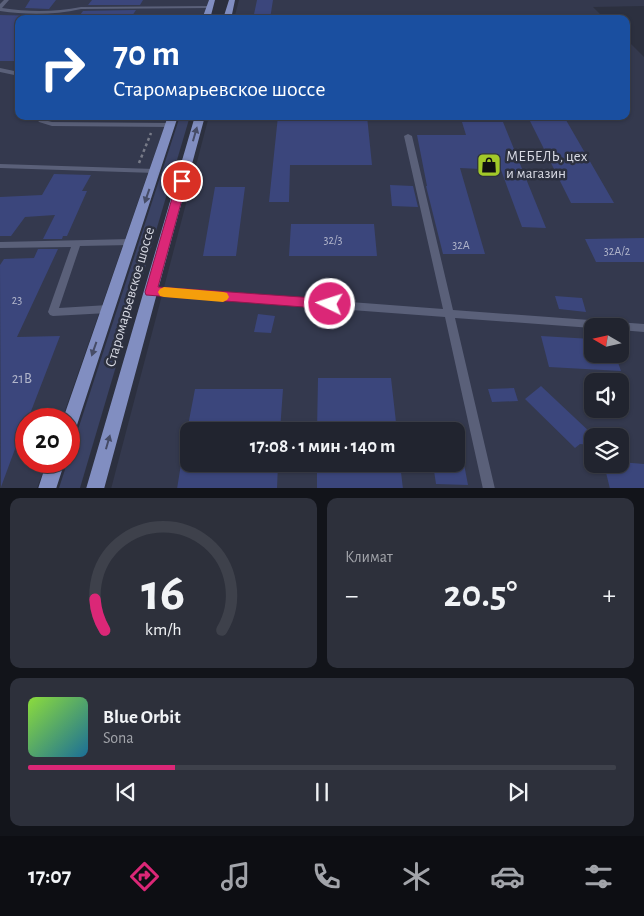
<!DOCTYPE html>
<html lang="ru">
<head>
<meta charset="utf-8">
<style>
	:root { --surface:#21242f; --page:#2d303b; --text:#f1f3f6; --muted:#a2a4aa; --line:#3e414b; --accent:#db2777 }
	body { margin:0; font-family:"Alegreya Sans",sans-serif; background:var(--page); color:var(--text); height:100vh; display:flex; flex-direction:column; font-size:19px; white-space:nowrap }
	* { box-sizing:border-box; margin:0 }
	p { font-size:16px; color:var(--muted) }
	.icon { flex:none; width:28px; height:28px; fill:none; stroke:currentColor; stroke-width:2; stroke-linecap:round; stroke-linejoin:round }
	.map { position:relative; height:488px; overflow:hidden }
	.panel { display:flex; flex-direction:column; gap:10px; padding:10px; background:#12141a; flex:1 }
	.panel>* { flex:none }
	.top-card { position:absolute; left:15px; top:15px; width:615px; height:105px; border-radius:10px; box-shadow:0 1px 4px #0004,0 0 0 1px var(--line); background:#1a4fa0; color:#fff; overflow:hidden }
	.needle { width:32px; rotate:279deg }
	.controls { position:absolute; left:584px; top:318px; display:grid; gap:10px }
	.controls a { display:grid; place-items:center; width:45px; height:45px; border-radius:10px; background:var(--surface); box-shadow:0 1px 4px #0004,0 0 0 1px var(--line); font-size:25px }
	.speed { position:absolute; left:15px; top:408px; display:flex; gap:10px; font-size:25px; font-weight:700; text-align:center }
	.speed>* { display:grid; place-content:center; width:65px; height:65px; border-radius:50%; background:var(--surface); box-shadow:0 1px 4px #0004,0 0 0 1px var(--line); line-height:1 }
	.speed .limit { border:8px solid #d22; background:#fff; color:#111 }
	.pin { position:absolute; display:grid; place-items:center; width:42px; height:42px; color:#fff; margin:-21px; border:2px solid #fff; border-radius:50%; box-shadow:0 1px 5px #0007 }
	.me { position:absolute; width:55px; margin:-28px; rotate:274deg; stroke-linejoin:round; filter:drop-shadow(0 0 4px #0008) }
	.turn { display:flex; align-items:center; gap:18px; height:105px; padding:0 15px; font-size:22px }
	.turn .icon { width:65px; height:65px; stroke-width:2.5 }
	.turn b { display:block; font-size:35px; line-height:42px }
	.big { font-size:38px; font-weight:700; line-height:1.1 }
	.panel .widget { flex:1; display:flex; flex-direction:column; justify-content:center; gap:8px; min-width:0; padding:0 18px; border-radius:10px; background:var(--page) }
	.panel .dial { align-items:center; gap:0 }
	.dial svg { height:130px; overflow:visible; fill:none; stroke:var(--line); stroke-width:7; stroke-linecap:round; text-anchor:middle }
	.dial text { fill:var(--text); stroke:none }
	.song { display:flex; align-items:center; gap:15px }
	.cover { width:60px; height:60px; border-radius:8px; background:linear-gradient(135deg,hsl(90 70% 55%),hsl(200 70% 35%)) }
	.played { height:5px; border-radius:2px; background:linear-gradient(90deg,var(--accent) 25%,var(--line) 25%) }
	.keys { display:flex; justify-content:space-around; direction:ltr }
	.heat { display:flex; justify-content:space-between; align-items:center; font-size:28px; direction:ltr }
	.panel .tiles { flex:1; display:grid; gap:10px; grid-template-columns:1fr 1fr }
	.widget:last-child { grid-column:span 2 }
	.trip { position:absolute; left:180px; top:422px; width:285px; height:50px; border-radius:10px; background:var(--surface); box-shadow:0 1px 4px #0004,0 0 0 1px var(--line); font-weight:700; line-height:50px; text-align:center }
	.menu { display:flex; height:80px; justify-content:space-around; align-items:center; background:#0d0e13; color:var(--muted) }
	.menu .icon { width:35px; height:35px }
	.menu .on { color:var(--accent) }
	.menu b { font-size:22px; color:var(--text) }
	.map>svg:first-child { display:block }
	.built { fill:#34394e; fill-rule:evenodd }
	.green { fill:#3a4264 }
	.building { fill:#3b467c }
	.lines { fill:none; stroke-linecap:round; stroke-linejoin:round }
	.path { stroke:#787b88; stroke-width:2.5; stroke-dasharray:3 3; stroke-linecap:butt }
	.lane { fill:#5a6079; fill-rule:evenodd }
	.primary { fill:#818ec1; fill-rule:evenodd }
	.oneway { fill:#464c66 }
	.route { fill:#db2777; stroke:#8e194d }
	.slow { fill:#f59e0b }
	.labels { text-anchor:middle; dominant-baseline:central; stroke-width:5; stroke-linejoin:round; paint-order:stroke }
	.number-label { font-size:12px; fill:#b1b5ca }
	.poi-label { font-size:15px; fill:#d8dae4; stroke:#2c303f; text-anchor:start }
	.street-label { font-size:15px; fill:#d8dae4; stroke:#2c303f }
	.near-number-label { font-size:15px; fill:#b1b5ca }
</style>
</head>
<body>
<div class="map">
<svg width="644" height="489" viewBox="0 0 644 489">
	<rect width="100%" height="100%" fill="#2c303f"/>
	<path class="built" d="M0,0H209L202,19H19V116H168L62,419H26V461H47L37,488H0Z
		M239,0H644V6L593,7L605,19H234Z
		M626,39L644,57V488L111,489L209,116H626ZM592,326H620V354H592ZM592,381H620V409H592ZM189,431H456V464H189ZM592,436H620V464H592Z"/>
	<path class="green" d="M180,116H190L80,488H59Z"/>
	<path class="building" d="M30,0H56L49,9L25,8Z
		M92,0H143L140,5H88Z
		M257,0H273L270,19H253Z
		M136,10L130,19H77L83,11Z
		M0,15L43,16L41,19H19V61H0Z
		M278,116H367L372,165H290L289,202H269Z
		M566,120L614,203H571L530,121Z
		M462,122H503L546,228L522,227L501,170L460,168L485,254H443L426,186H427L417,135H466Z
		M54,174L91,175L82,191H87L67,236H63L62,239H43L55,215L25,217L11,236H0V197L42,195Z
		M390,185L413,186L418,207L392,206Z
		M215,187H245L236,256H203Z
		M291,224H374L377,256H289Z
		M644,238V262H596L585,239Z
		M38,249H58L17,337L60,336L28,419H26L1,487L0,265L4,259L34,258Z
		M555,296L582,298L586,312L559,309Z
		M258,314L275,316L271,333L254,332Z
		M541,336L592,339V354H615L621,371L549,367Z
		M318,378H391L397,431H317Z
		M541,386L592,434V445L580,444L575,448L525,399Z
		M514,388L518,401L492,402L488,389Z
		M195,389H283L280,431H187Z
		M620,462L644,464V489H610L604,464H620Z
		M181,464H278L277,489H177Z
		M317,464H400L403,489H317Z
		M433,464H464L468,485L436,484Z"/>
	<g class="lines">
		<path class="path" d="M139,163L151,133"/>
		<path class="lane" d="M4,0H9L2,8C29,12 55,12 81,7L210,6L212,7L210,8L81,9C54,15 27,15 0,11V4Z
			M0,68L19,72V76L0,72Z
			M35,116H42L44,120L52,122L170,123L173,125L170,127L52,126L39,122Z
			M408,134L412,136L453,310L644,324V332L620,330V326H592V328L455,318L495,489H483L445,317L151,295L148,294L146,291L148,288L151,287L443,309L404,136Z
			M0,164L155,169L159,171L155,173L0,168Z
			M131,239L135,242L131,245L80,246L59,308L108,305L111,306L113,309L111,312L108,313L53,316L50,315L48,312L71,247L0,248V242Z"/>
		<path class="primary" d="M209,0H215L210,19H202Z
			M229,0H235L231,19H223Z
			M168,116H178L77,425L75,431L69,433V419H63Z
			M195,116H205L104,489H86Z
			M47,461H65L56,489H38Z"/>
	</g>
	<defs><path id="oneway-solid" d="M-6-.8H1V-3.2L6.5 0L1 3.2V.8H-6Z" transform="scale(1.25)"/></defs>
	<g class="oneway">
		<use href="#oneway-solid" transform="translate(195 134) rotate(-74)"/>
		<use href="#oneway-solid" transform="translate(147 196) rotate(109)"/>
		<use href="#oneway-solid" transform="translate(94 349) rotate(109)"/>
		<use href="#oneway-solid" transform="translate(108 442) rotate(-74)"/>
	</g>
	<path class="route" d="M182,178L187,181L158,287L330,299L334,301L336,304L334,308L330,309L146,295L145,292L177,181Z"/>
	<path class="slow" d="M164,287L223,292L227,293L229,297L227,300L223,302L164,297L160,296L158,292L160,289Z"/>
	<defs>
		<g id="shop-square" transform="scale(1.25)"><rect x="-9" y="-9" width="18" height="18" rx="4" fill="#a2c929" stroke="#2c303f"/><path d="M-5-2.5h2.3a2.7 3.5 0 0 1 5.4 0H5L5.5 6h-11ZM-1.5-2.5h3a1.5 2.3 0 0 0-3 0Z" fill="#111"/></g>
	</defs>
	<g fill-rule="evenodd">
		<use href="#shop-square" x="489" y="165"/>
	</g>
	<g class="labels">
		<g class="number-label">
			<text x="333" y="240">32/3</text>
			<text x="461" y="245">32А</text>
			<text x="617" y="251">32А/2</text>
			<text x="17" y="300">23</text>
		</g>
		<g class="poi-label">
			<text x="506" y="156">МЕБЕЛЬ, цех<tspan x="506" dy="17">и магазин</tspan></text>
		</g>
		<g class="street-label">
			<text transform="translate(130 297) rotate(-74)">Старомарьевское шоссе</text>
		</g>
		<g class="near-number-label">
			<text x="22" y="378">21В</text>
		</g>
	</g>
</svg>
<div class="controls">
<a><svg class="needle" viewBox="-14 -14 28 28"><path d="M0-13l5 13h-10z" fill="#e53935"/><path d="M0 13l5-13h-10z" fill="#a2a4aa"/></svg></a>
<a><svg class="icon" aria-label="sound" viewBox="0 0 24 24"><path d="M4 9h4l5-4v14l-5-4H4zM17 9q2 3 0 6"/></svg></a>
<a><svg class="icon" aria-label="layers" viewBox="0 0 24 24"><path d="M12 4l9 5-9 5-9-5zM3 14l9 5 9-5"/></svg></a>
</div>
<div class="speed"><div class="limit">20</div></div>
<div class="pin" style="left:182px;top:181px;background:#d93025"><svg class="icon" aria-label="arrive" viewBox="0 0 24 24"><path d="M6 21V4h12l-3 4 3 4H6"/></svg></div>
<svg class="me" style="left:330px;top:304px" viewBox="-20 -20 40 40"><circle r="17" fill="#db2777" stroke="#fff" stroke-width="3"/><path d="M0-11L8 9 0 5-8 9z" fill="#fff"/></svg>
<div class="trip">17:08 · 1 мин · 140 m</div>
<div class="top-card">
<div class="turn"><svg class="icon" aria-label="right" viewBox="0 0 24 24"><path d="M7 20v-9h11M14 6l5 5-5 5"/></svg><div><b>70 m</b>Старомарьевское шоссе</div></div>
</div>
</div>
<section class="panel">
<div class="tiles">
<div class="widget dial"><svg viewBox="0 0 100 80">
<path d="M14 69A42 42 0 1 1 86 69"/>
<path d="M14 69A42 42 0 0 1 8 50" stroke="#db2777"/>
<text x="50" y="56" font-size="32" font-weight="700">16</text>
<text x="50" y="72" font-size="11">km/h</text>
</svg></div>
<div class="widget"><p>Климат</p>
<div class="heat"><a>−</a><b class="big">20.5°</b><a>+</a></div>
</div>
<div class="widget">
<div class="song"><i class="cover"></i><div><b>Blue Orbit</b><p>Sona</p></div></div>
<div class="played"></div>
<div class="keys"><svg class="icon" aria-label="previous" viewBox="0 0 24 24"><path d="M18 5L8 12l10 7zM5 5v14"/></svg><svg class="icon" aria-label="pause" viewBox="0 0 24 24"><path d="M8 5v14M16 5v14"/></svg><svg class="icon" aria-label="next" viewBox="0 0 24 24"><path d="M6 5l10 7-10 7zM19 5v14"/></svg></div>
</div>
</div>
</section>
<nav class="menu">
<b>17:07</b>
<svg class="icon on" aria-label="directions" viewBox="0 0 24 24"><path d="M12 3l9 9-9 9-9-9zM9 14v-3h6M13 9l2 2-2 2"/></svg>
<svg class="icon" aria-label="music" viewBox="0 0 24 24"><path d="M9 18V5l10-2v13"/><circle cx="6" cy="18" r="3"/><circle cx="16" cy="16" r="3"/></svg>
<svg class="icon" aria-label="phone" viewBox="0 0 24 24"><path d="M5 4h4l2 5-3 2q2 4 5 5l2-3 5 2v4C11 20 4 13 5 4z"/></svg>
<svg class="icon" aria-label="climate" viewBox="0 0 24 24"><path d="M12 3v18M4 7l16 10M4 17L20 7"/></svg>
<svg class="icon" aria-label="car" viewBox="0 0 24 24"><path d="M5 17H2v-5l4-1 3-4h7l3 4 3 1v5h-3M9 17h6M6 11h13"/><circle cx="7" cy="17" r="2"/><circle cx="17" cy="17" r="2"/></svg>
<svg class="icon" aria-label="filters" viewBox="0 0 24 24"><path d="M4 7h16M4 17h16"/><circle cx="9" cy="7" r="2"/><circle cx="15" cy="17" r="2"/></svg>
</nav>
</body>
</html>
